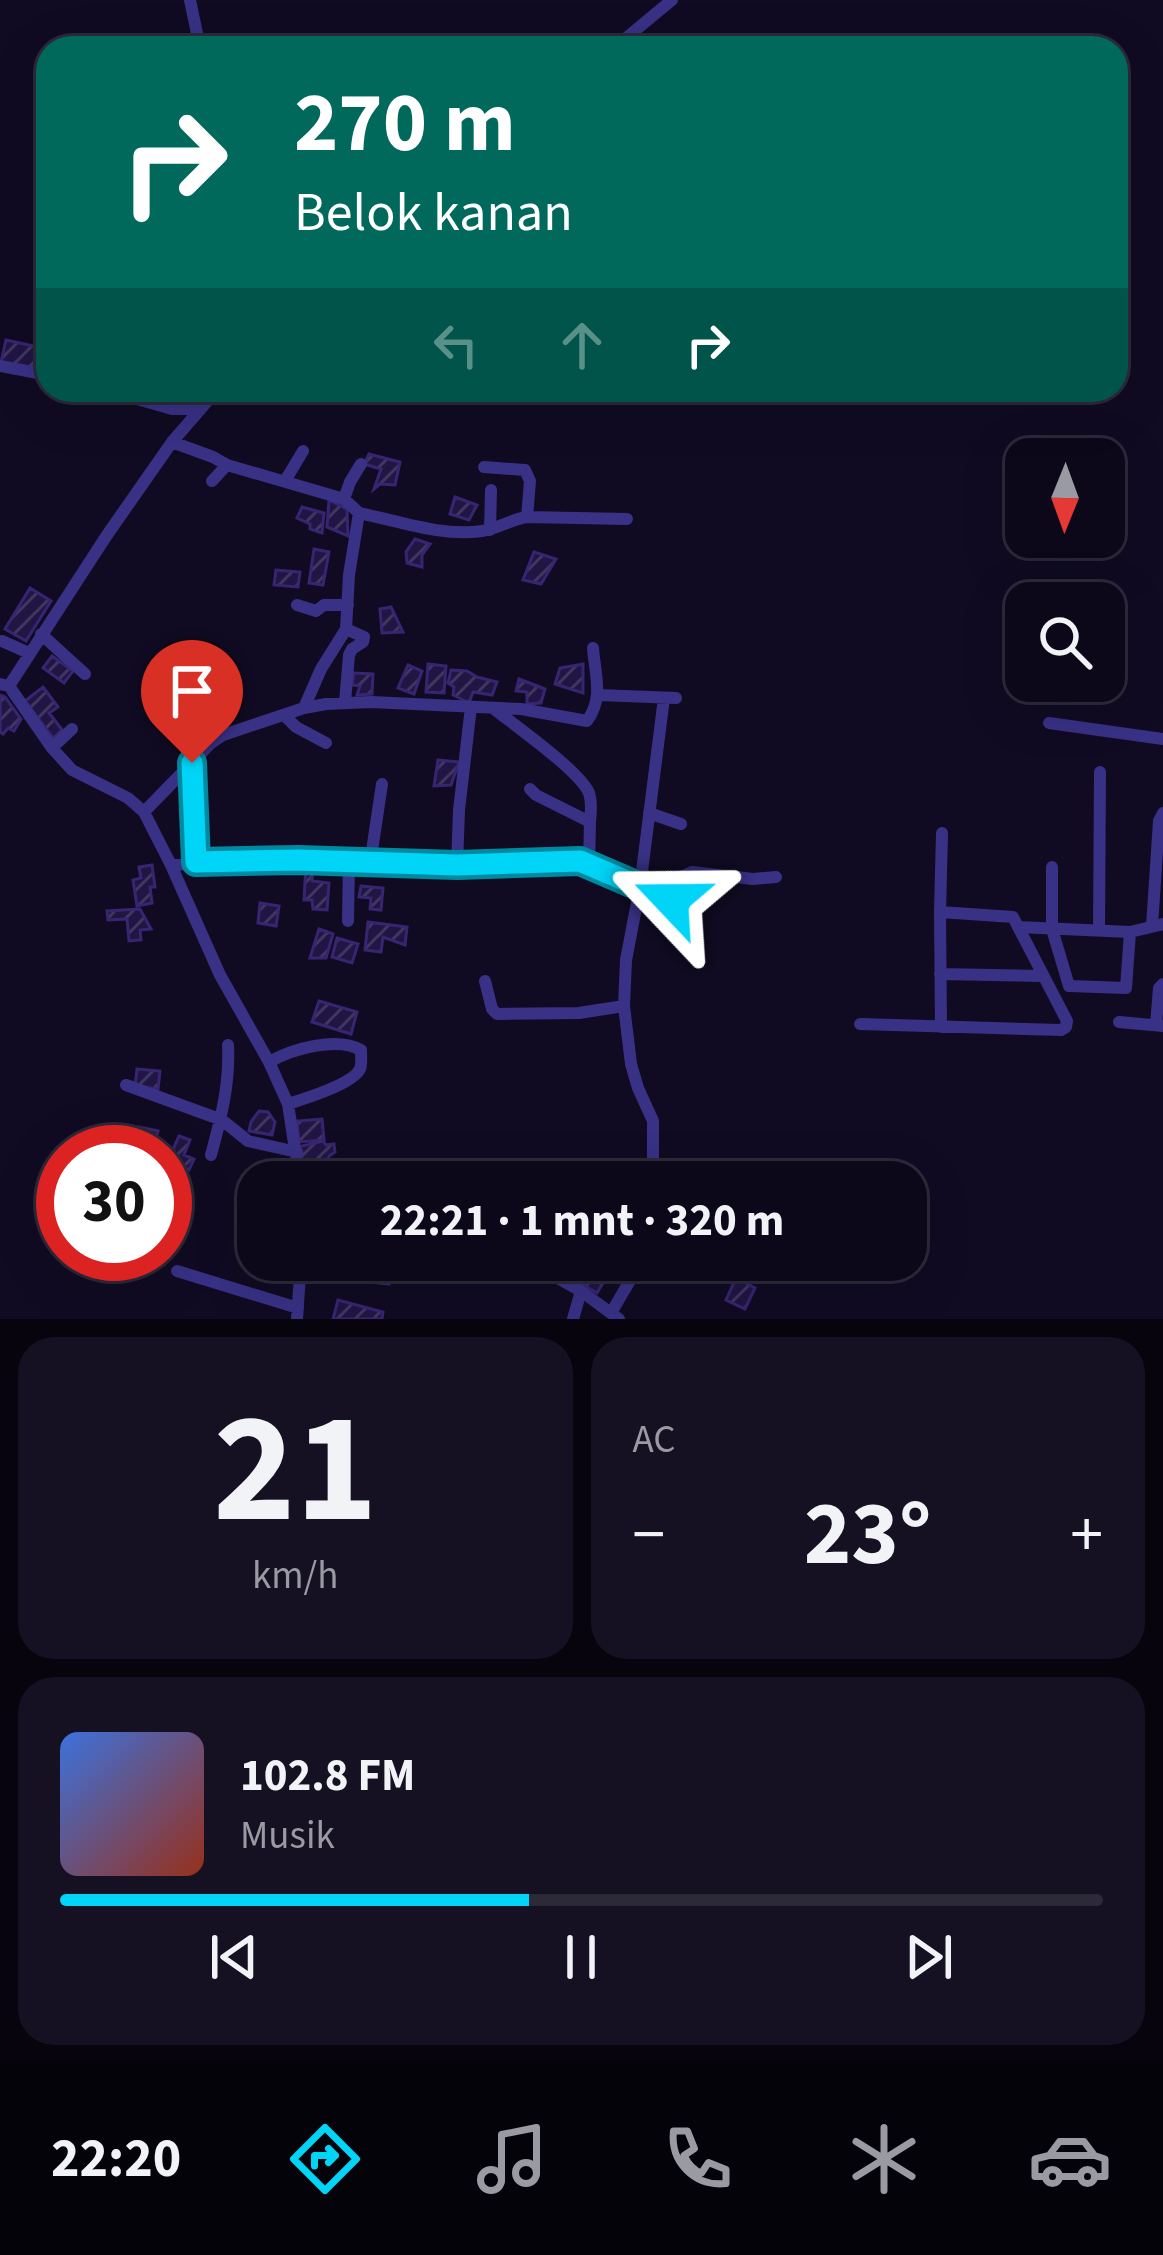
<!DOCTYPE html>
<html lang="id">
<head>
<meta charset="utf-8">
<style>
	:root { --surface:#0c081a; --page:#151123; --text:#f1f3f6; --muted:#9a9aa2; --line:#2c2939; --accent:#00d4f7 }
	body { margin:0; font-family:"Source Sans 3",sans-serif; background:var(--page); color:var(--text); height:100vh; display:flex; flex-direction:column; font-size:45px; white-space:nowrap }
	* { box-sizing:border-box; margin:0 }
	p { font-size:39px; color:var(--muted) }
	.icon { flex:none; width:66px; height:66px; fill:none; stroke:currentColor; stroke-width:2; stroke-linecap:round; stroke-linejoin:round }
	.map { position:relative; height:1319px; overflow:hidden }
	.sheet { display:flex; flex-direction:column; gap:18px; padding:18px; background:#07040e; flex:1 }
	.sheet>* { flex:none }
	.banner { position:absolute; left:36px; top:36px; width:1092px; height:366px; border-radius:36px; box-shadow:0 12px 48px #0002,0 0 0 3px var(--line); background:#00695c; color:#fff; overflow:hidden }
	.needle { width:78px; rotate:181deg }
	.tools { position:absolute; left:1005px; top:438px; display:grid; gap:24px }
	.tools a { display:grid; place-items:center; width:120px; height:120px; border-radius:24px; background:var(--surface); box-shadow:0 12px 48px #0002,0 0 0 3px var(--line); font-size:60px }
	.speed { position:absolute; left:36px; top:1125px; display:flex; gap:24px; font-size:60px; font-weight:700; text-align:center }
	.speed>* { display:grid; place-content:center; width:156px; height:156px; border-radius:50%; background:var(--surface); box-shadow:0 12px 48px #0002,0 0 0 3px var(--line); line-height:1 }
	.speed .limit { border:18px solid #d22; background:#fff; color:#111 }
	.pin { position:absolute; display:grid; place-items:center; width:102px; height:102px; color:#fff; margin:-123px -51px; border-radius:50% 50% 50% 0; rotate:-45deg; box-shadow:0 0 12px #0007 }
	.pin .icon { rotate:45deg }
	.me { position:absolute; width:132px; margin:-66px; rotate:293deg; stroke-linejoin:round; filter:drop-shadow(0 0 9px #0008) }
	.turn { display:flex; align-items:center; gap:42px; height:252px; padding:0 60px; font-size:54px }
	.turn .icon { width:156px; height:156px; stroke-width:2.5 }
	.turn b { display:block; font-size:84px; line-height:102px }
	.lanes { display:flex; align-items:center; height:114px; padding:0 60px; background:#0003; justify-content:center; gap:60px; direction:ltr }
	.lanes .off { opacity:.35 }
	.big { font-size:90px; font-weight:700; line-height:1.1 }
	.sheet .widget { flex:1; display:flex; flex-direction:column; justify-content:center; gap:18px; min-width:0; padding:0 42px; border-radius:36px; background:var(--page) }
	.sheet .dial { align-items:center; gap:0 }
	.dial b { font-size:156px; line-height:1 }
	.song { display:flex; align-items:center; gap:36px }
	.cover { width:144px; height:144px; border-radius:18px; background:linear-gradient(135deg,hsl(220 70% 55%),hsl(10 70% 35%)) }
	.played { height:12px; border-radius:6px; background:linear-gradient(90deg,var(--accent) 45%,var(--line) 45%) }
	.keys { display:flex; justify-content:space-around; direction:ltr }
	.heat { display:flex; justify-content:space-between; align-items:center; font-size:66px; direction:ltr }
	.sheet .tiles { flex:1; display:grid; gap:18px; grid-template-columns:1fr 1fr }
	.widget:last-child { grid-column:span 2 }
	.trip { position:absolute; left:237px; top:1161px; width:690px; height:120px; border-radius:36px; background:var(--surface); box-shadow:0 12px 48px #0002,0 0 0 3px var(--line); font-weight:700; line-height:120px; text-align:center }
	.tab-bar { display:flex; height:192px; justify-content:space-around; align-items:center; background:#05030a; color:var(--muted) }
	.tab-bar .icon { width:84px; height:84px }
	.tab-bar .selected { color:var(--accent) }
	.tab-bar b { font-size:54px; color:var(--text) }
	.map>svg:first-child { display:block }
	.building { fill:url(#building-hatch); stroke:#372572; stroke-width:3 }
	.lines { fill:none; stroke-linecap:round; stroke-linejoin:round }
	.minor { stroke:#383185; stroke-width:12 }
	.route-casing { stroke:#008aa1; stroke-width:30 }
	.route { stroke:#00d4f7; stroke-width:21 }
</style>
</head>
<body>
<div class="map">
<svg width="1163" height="1319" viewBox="0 0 1163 1319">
	<defs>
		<pattern id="building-hatch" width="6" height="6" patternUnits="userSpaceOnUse" patternTransform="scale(3)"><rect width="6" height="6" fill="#211544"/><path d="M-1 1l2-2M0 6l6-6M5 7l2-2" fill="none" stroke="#403660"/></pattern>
	</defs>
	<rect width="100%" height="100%" fill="#100b22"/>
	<path class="building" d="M6,340L42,348L37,370L1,362Z
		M369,454L400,462L395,485L380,484L374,489L381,469L364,464Z
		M455,497L477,505L469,520L450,514Z
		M329,500L347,509L348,536L327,527Z
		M302,507L324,513L322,533L310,529V524L297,518Z
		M415,539L430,544L422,555V567L407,563L406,552Z
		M314,549L329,552L323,585L309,583Z
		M534,552L556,559L541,584L523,580Z
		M276,570L300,572L298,587L274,585Z
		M30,588L51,601L26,641L5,629Z
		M391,607L403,632L382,633L380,609Z
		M52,656L73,671L64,683L43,668Z
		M428,664L446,666L444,693L426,692Z
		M583,664V693L555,684L560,668Z
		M408,665L422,671L414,694L398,688Z
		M451,670L467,671L477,677L497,682L492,695L473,692L469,703L453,695L454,687L448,683Z
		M354,673L373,674L372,694L357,695L360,686L352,685Z
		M519,679L545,689L541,703L527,704V692L516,691Z
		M43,687L58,707L49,713L63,731L53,738L25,701Z
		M0,695L5,697L21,719L14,731L8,728L3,734L0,732Z
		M438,760L459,762L451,785L434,786Z
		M152,865L155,887H150L152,903L137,906L133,880L141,878L139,867Z
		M306,865H313L312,881L329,883L327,910L313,909L312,900H304Z
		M361,886L383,888L381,910L370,909L371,898L359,897Z
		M260,903L279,906L276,926L258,923Z
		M140,909L151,929L140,930L141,940L129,941L127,919L108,920L107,911Z
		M368,922L407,927L405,945L383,937L381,952L365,950Z
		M319,929L333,934L326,958H310Z
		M337,938L358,944L352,963L332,957Z
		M319,1001L357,1012L351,1034L312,1022Z
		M137,1069L160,1071L158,1089L135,1086Z
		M259,1111L268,1112L275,1122L272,1135L249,1131L251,1122Z
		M322,1119L324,1140L299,1142L297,1121Z
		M139,1127L158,1131L153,1152L139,1150L138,1144L126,1140V1130H137Z
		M179,1136L190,1140L184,1155L194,1159L189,1170L168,1161Z
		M323,1141L326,1145L334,1144L335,1152L329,1156L326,1163L303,1169L298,1147Z
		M305,1260L328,1261L327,1281L304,1280Z
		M335,1260H392L389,1284L333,1278Z
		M588,1260H600L612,1268L597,1293L575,1280Z
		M736,1278L755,1288L745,1309L726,1300Z
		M338,1300L383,1312L382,1319H333Z"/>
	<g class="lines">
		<path class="minor" d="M190,0L199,43L204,48
			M220,48L253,42L265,48
			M614,48L672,0
			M0,366L48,375
			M106,390L172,409H199
			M172,442L213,457L227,465L344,499L359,513L349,575L346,629L321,669L304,708
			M484,467L525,470L530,481L527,517
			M212,481L227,465
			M285,481L303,451
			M344,499L350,482L361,464
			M359,513C399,521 442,537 482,531C498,529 511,519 527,517L627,519
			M490,530L491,490
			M297,605L316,611L324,605H348
			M41,634L85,674
			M2,641L29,653
			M0,684L9,686L52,748L72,770L128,798L144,812L171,865L220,975L269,1062L288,1104L300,1182
			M9,686L107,535L172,442L217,390
			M599,695L676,698
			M345,702L349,655L352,649L363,642L364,637L346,629
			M493,708C514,725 580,771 589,793C592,802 591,813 590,822
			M284,715L296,727L326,743
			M1049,723L1163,739
			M52,748L72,729
			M192,763L196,862
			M530,789L536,795L590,822L589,865
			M144,812L211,743L223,735L304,708L326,704L371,702L521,709L587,721C604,698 595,675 593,648
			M649,813L681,824
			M370,864L382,784
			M171,865L298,860L457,865L580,861L691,908
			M457,865L459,810L471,707
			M1052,867V929L1069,986L1126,988L1130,932
			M671,900L683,876L692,872L753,879L776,877
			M940,912L942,833
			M348,921L349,860
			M1152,926L1159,821L1163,813
			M1018,927L1130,932L1163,924
			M1099,930L1100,772
			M940,974L1041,976
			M485,981L492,1009L497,1014L579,1013L624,1006
			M1119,1022L1163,1026
			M860,1024L1061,1030L1066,1027L1067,1021L1013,917L940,912L941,1027
			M1156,1025L1159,988L1163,984
			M269,1062C292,1049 337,1036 361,1050C361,1055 362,1065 360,1069C353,1084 304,1099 288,1104
			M126,1085L222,1120L248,1141L297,1152
			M211,1155C221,1118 230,1084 228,1045
			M653,1182V1121L638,1088L631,1064L624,1006L626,960L640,887L664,698
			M525,1260L581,1291L619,1319
			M177,1271L298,1308
			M611,1313L642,1260
			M297,1319L301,1260
			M573,1319L581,1291"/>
	</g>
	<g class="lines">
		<g class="route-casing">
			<path id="route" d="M192,763L196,862L298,860L457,865L580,861L671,900"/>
		</g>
		<use href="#route" class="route"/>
	</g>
</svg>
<div class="tools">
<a><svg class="needle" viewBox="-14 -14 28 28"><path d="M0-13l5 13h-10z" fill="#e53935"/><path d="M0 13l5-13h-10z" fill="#9a9aa2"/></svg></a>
<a><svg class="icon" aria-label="search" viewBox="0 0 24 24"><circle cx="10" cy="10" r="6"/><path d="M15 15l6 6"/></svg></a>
</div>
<div class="speed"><div class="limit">30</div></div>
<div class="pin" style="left:192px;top:763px;background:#d93025"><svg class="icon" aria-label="arrive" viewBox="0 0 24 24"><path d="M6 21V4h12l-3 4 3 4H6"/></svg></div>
<svg class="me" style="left:671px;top:900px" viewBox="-20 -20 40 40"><path d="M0-17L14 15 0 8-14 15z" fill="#00d4f7" stroke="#fff" stroke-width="4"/></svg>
<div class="trip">22:21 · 1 mnt · 320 m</div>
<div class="banner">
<div class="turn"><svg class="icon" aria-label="right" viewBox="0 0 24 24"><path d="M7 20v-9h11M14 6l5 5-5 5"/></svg><div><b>270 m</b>Belok kanan</div></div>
<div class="lanes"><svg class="icon off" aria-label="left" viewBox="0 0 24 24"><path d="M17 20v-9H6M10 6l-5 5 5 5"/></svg><svg class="icon off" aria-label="ahead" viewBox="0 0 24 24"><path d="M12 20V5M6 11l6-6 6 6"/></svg><svg class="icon" aria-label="right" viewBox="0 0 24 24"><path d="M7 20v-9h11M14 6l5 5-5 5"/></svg></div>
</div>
</div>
<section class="sheet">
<div class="tiles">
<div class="widget dial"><b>21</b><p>km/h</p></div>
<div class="widget"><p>AC</p>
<div class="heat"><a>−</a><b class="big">23°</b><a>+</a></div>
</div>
<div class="widget">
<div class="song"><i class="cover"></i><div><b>102.8 FM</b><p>Musik</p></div></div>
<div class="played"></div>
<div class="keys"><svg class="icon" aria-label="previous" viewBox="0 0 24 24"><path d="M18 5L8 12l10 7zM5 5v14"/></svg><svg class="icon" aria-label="pause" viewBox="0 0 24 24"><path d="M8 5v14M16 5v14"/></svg><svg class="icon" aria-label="next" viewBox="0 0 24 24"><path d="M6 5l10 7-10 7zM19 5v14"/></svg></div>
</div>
</div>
</section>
<nav class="tab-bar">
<b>22:20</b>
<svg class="icon selected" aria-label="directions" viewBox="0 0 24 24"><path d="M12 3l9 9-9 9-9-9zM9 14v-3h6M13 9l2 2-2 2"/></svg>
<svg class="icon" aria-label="music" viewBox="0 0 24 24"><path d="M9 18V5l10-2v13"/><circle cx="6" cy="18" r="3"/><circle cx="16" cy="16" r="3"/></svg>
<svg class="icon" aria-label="phone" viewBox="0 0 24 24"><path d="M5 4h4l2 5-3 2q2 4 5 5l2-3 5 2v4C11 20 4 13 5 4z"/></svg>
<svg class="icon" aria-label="climate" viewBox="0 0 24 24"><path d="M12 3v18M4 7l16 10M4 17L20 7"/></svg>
<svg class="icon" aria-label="car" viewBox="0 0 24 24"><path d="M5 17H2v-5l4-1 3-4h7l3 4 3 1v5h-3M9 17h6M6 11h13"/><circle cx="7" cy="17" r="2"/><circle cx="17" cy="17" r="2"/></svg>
</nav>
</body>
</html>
